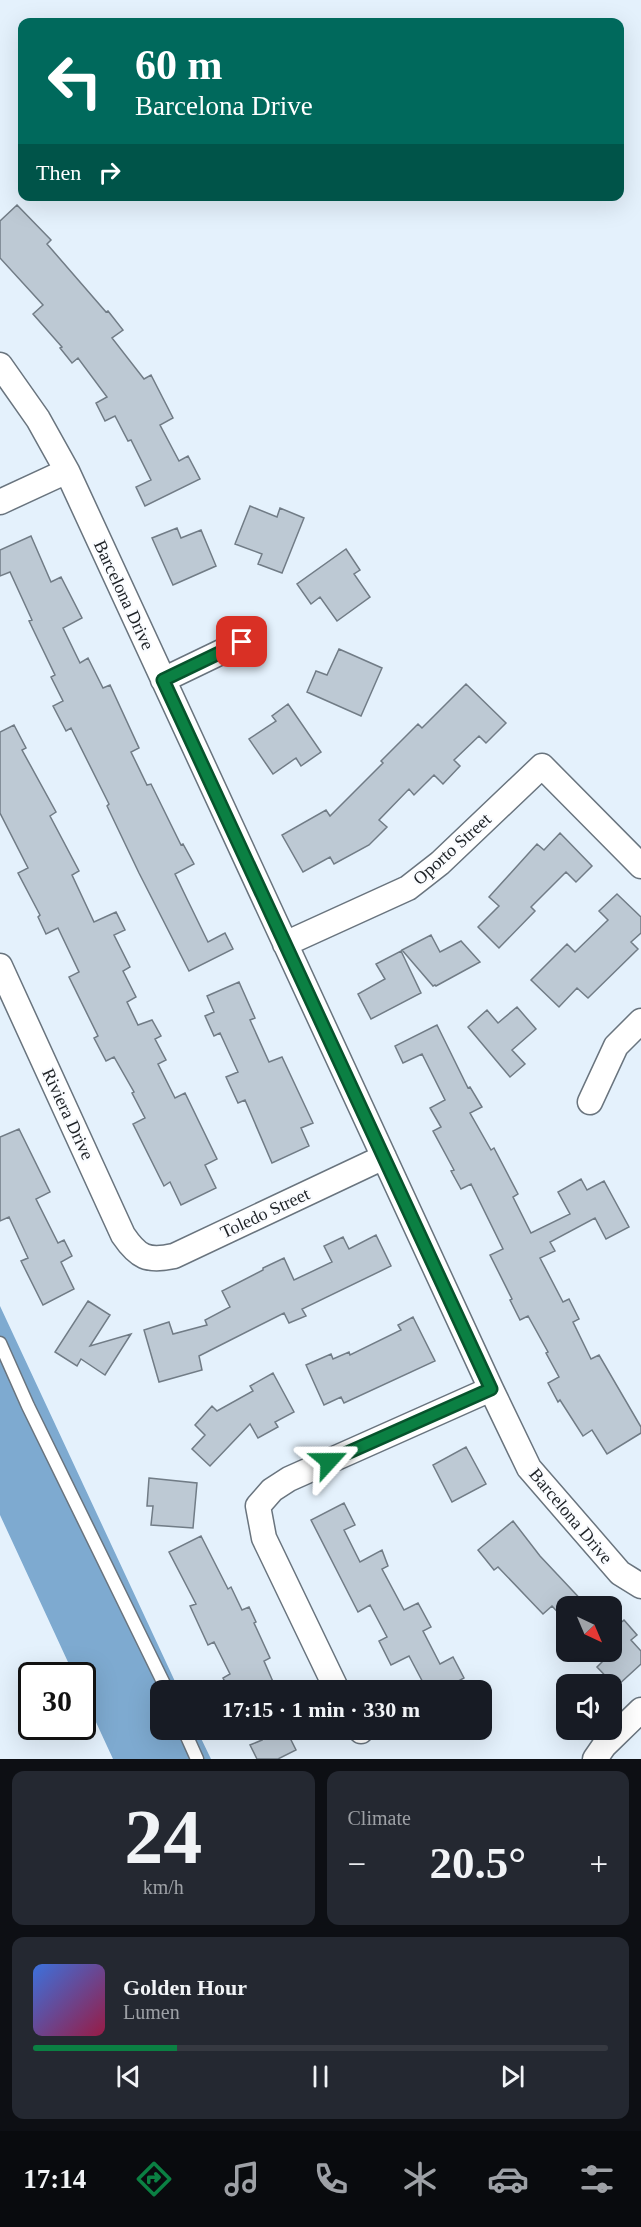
<!DOCTYPE html>
<html lang="en">
<head>
<meta charset="utf-8">
<style>
	:root { --surface:#171b24; --page:#242831; --text:#f1f3f6; --muted:#9ea1a6; --line:#363941; --accent:#0b8043 }
	body { margin:0; font-family:"Times New Roman",serif; background:var(--page); color:var(--text); height:100vh; display:flex; flex-direction:column; font-size:22px; white-space:nowrap }
	* { box-sizing:border-box; margin:0 }
	p { font-size:20px; color:var(--muted) }
	.icon { flex:none; width:33px; height:33px; fill:none; stroke:currentColor; stroke-width:2; stroke-linecap:round; stroke-linejoin:round }
	.map { position:relative; height:1759px; overflow:hidden }
	.details { display:flex; flex-direction:column; gap:12px; padding:12px; background:#0d0f14; flex:1 }
	.details>* { flex:none }
	.top-card { position:absolute; left:18px; top:18px; width:606px; height:183px; border-radius:12px; box-shadow:0 6px 24px #0002; background:#00695c; color:#fff; overflow:hidden }
	.needle { width:39px; rotate:136deg }
	.fabs { position:absolute; left:556px; top:1596px; display:grid; gap:12px }
	.fabs a { display:grid; place-items:center; width:66px; height:66px; border-radius:12px; background:var(--surface); box-shadow:0 6px 24px #0002; font-size:30px }
	.speed { position:absolute; left:18px; top:1662px; display:flex; gap:12px; font-size:30px; font-weight:700; text-align:center }
	.speed>* { display:grid; place-content:center; width:78px; height:78px; border-radius:50%; background:var(--surface); box-shadow:0 6px 24px #0002; line-height:1 }
	.speed .limit { border:3px solid #111; border-radius:9px; background:#fff; color:#111 }
	.pin { position:absolute; display:grid; place-items:center; width:51px; height:51px; color:#fff; margin:-26px; border-radius:12px; box-shadow:0 3px 9px #0006 }
	.me { position:absolute; width:66px; margin:-33px; rotate:66deg; stroke-linejoin:round; filter:drop-shadow(0 0 4px #0008) }
	.turn { display:flex; align-items:center; gap:21px; height:126px; padding:0 18px; font-size:27px }
	.turn .icon { width:78px; height:78px; stroke-width:2.5 }
	.turn b { display:block; font-size:42px; line-height:51px }
	.then { display:flex; align-items:center; height:57px; padding:0 18px; background:#0003; gap:12px; font-size:22px }
	.big { font-size:45px; font-weight:600; line-height:1.1 }
	.details .tile { flex:1; display:flex; flex-direction:column; justify-content:center; gap:9px; min-width:0; padding:0 21px; border-radius:12px; background:var(--page) }
	.details .dial { align-items:center; gap:0 }
	.dial b { font-size:78px; line-height:1 }
	.song { display:flex; align-items:center; gap:18px }
	.cover { width:72px; height:72px; border-radius:9px; background:linear-gradient(135deg,hsl(220 70% 55%),hsl(340 70% 35%)) }
	.played { height:6px; border-radius:3px; background:linear-gradient(90deg,var(--accent) 25%,var(--line) 25%) }
	.keys { display:flex; justify-content:space-around; direction:ltr }
	.heat { display:flex; justify-content:space-between; align-items:center; font-size:33px; direction:ltr }
	.details .tiles { flex:1; display:grid; gap:12px; grid-template-columns:1fr 1fr }
	.tile:last-child { grid-column:span 2 }
	.trip { position:absolute; left:150px; top:1680px; width:342px; height:60px; border-radius:12px; background:var(--surface); box-shadow:0 6px 24px #0002; font-weight:600; line-height:60px; text-align:center }
	.dock { display:flex; height:96px; justify-content:space-around; align-items:center; background:#090b0e; color:var(--muted) }
	.dock .icon { width:42px; height:42px }
	.dock .on { color:var(--accent) }
	.dock b { font-size:27px; color:var(--text) }
	.map>svg:first-child { display:block }
	.water { fill:#7eaad0 }
	.building { fill:#bdc9d4; stroke:#717c86; stroke-width:1.5 }
	.lines { fill:none; stroke-linecap:round; stroke-linejoin:round }
	.service-casing { stroke:#69747e; stroke-width:15 }
	.minor-casing { stroke:#69747e; stroke-width:27 }
	.service { stroke:#fff; stroke-width:12 }
	.minor { stroke:#fff; stroke-width:24 }
	.route-casing { stroke:#07532c; stroke-width:15 }
	.route { stroke:#0b8043; stroke-width:10 }
	.labels { text-anchor:middle; dominant-baseline:central; stroke-width:4.5; stroke-linejoin:round; paint-order:stroke }
	.street-label { font-size:18px; fill:#1e2226; stroke:#fafcff }
</style>
</head>
<body>
<div class="map">
<svg width="641" height="1759" viewBox="0 0 641 1759">
	<rect width="100%" height="100%" fill="#e4f1fc"/>
	<path class="water" d="M0,1306L179,1690H160V1730H197L211,1759H113L83,1694L82,1676L74,1675L0,1515Z"/>
	<path class="building" d="M17,205L51,240L47,244L106,312L108,311L123,330L112,338L144,379L151,375L173,418L160,425L179,461L188,456L200,479L145,506L136,487L151,480L131,440L128,441L115,416L105,421L96,403L107,397L78,358L72,363L60,348L62,347L33,314L43,305L0,258V221Z
		M250,506L277,517L280,508L304,518L282,573L258,564L262,554L235,544Z
		M177,528L181,538L201,530L216,566L173,585L152,538Z
		M31,536L51,582L61,577L82,618L63,628L80,663L88,658L103,688L110,685L139,748L131,752L147,785L151,784L181,845L183,844L194,864L175,874L187,899L208,942L225,933L233,949L189,971L139,873L107,806L109,804L71,728L66,731L53,706L63,701L51,677L55,675L29,621L32,620L10,572L0,576V550Z
		M346,549L360,570L354,574L370,597L337,621L320,597L311,604L297,584Z
		M339,649L382,668L361,716L307,692L316,671L327,675Z
		M466,684L506,723L486,743L479,736L454,760L460,766L443,784L434,775L414,795L409,789L379,820L387,827L369,845L334,864L330,857L303,872L282,835L326,810L330,816L383,763L381,761L418,724L422,728Z
		M288,704L321,752L301,766L296,758L273,774L249,739L276,721L272,716Z
		M14,725L26,748L22,750L56,812L50,816L79,871L72,875L94,922L116,912L125,930L114,935L130,967L123,971L136,997L127,1002L138,1025L152,1020L161,1036L155,1039L166,1060L158,1064L175,1098L185,1093L217,1159L205,1165L216,1188L181,1205L170,1182L164,1186L133,1124L145,1118L132,1093L134,1092L114,1057L106,1061L94,1038L98,1036L69,977L79,972L58,928L46,934L38,917L40,915L18,873L28,868L0,813V732Z
		M560,833L592,866L576,882L566,872L531,907L535,911L499,948L478,927L499,906L489,897L537,844L544,850Z
		M617,894L641,917V933L631,942L638,949L588,998L577,988L559,1007L531,980L567,944L575,952L608,920L599,911Z
		M431,935L440,952L461,941L480,962L436,986L435,985L433,986L402,950Z
		M401,951L421,993L371,1019L358,994L385,979L376,964Z
		M239,982L255,1018L250,1020L269,1062L282,1057L313,1123L301,1128L309,1146L272,1163L245,1100L238,1103L226,1077L238,1072L220,1033L214,1036L205,1016L214,1012L207,996Z
		M517,1007L536,1029L512,1050L525,1064L510,1077L468,1027L487,1010L498,1023Z
		M437,1025L468,1088L470,1087L482,1107L470,1113L491,1150L494,1148L518,1194L513,1197L531,1233L570,1214L558,1192L581,1179L587,1190L604,1181L629,1227L606,1239L595,1218L550,1242L555,1251L540,1258L563,1302L569,1299L579,1319L573,1322L591,1359L599,1355L641,1427V1433L607,1454L592,1430L583,1436L560,1400L558,1402L548,1383L559,1377L546,1353L548,1352L528,1316L520,1320L510,1300L512,1299L490,1255L503,1249L471,1184L461,1189L451,1171L454,1170L433,1131L441,1127L430,1108L445,1100L422,1054L403,1063L395,1046Z
		M19,1129L50,1192L36,1199L58,1243L64,1240L72,1256L61,1262L74,1289L43,1305L21,1261L28,1258L9,1217L0,1221V1137Z
		M376,1235L391,1266L302,1309L306,1316L289,1323L284,1313L199,1356L202,1370L159,1382L144,1330L169,1322L173,1334L207,1325L205,1320L230,1307L222,1291L263,1270V1268L284,1258L294,1280L332,1262L324,1246L343,1237L349,1249Z
		M88,1301L110,1315L90,1346L131,1334L105,1375L81,1359L77,1366L55,1352Z
		M413,1317L435,1361L344,1403L341,1397L324,1405L306,1365L331,1354L333,1359L349,1352L350,1355L401,1330L398,1325Z
		M273,1373L294,1412L275,1422L278,1427L258,1438L250,1424L210,1466L192,1449L205,1435L195,1425L212,1406L217,1411L253,1391L250,1386Z
		M466,1447L486,1484L452,1502L433,1465Z
		M149,1478L197,1483L193,1528L151,1525L153,1506H147Z
		M344,1503L355,1525L344,1530L360,1562L382,1550L388,1566L382,1569L404,1610L418,1603L431,1627L423,1631L440,1664L453,1657L464,1678L453,1684L456,1690H427L409,1656L391,1665L379,1641L387,1637L370,1605L358,1612L311,1520Z
		M513,1521L540,1556L587,1606H567V1622L552,1606L543,1614L498,1567L494,1570L478,1550Z
		M201,1536L228,1589L231,1587L242,1610L249,1607L256,1622L254,1623L270,1658L264,1661L274,1684L259,1690H229L223,1678L230,1674L214,1642L208,1645L190,1606L196,1604L169,1552Z
		M612,1619L618,1625L624,1620L637,1635L631,1640L641,1651V1664L616,1687L597,1667L602,1662L592,1652H612Z
		M257,1730H286L296,1750L278,1759H257L250,1745L262,1740Z"/>
	<g class="lines">
		<g class="service-casing">
			<path id="service" d="M0,1343L28,1406L167,1690
				M184,1730L197,1759"/>
		</g>
		<g class="minor-casing">
			<path id="minor" d="M0,365L38,419L67,471L491,1389L529,1468L620,1573L641,1586
				M0,502L67,471
				M163,680L242,642
				M285,944L408,888L440,863L542,766L641,866
				M0,966L123,1235C138,1257 147,1262 174,1256L384,1157
				M590,1102L616,1046L641,1021
				M337,1690L264,1538L258,1506L272,1490L289,1479L491,1389
				M360,1730L361,1731
				M595,1759L604,1746L641,1710"/>
		</g>
		<use href="#service" class="service"/>
		<use href="#minor" class="minor"/>
	</g>
	<g class="lines">
		<g class="route-casing">
			<path id="route" d="M242,642L163,680L491,1389L329,1461"/>
		</g>
		<use href="#route" class="route"/>
	</g>
	<g class="labels">
		<g class="street-label">
			<text transform="translate(124 595) rotate(65)">Barcelona Drive</text>
			<text transform="translate(452 849) rotate(-42)">Oporto Street</text>
			<text transform="translate(68 1114) rotate(65)">Riviera Drive</text>
			<text transform="translate(265 1213) rotate(-25)">Toledo Street</text>
			<text transform="translate(571 1516) rotate(50)">Barcelona Drive</text>
		</g>
	</g>
</svg>
<div class="fabs">
<a><svg class="needle" viewBox="-14 -14 28 28"><path d="M0-13l5 13h-10z" fill="#e53935"/><path d="M0 13l5-13h-10z" fill="#9ea1a6"/></svg></a>
<a><svg class="icon" aria-label="sound" viewBox="0 0 24 24"><path d="M4 9h4l5-4v14l-5-4H4zM17 9q2 3 0 6"/></svg></a>
</div>
<div class="speed"><div class="limit">30</div></div>
<div class="pin" style="left:242px;top:642px;background:#d93025"><svg class="icon" aria-label="arrive" viewBox="0 0 24 24"><path d="M6 21V4h12l-3 4 3 4H6"/></svg></div>
<svg class="me" style="left:329px;top:1461px" viewBox="-20 -20 40 40"><path d="M0-17L14 15 0 8-14 15z" fill="#0b8043" stroke="#fff" stroke-width="4"/></svg>
<div class="trip">17:15 · 1 min · 330 m</div>
<div class="top-card">
<div class="turn"><svg class="icon" aria-label="left" viewBox="0 0 24 24"><path d="M17 20v-9H6M10 6l-5 5 5 5"/></svg><div><b>60 m</b>Barcelona Drive</div></div>
<div class="then">Then<svg class="icon" aria-label="right" viewBox="0 0 24 24"><path d="M7 20v-9h11M14 6l5 5-5 5"/></svg></div>
</div>
</div>
<section class="details">
<div class="tiles">
<div class="tile dial"><b>24</b><p>km/h</p></div>
<div class="tile"><p>Climate</p>
<div class="heat"><a>−</a><b class="big">20.5°</b><a>+</a></div>
</div>
<div class="tile">
<div class="song"><i class="cover"></i><div><b>Golden Hour</b><p>Lumen</p></div></div>
<div class="played"></div>
<div class="keys"><svg class="icon" aria-label="previous" viewBox="0 0 24 24"><path d="M18 5L8 12l10 7zM5 5v14"/></svg><svg class="icon" aria-label="pause" viewBox="0 0 24 24"><path d="M8 5v14M16 5v14"/></svg><svg class="icon" aria-label="next" viewBox="0 0 24 24"><path d="M6 5l10 7-10 7zM19 5v14"/></svg></div>
</div>
</div>
</section>
<nav class="dock">
<b>17:14</b>
<svg class="icon on" aria-label="directions" viewBox="0 0 24 24"><path d="M12 3l9 9-9 9-9-9zM9 14v-3h6M13 9l2 2-2 2"/></svg>
<svg class="icon" aria-label="music" viewBox="0 0 24 24"><path d="M9 18V5l10-2v13"/><circle cx="6" cy="18" r="3"/><circle cx="16" cy="16" r="3"/></svg>
<svg class="icon" aria-label="phone" viewBox="0 0 24 24"><path d="M5 4h4l2 5-3 2q2 4 5 5l2-3 5 2v4C11 20 4 13 5 4z"/></svg>
<svg class="icon" aria-label="climate" viewBox="0 0 24 24"><path d="M12 3v18M4 7l16 10M4 17L20 7"/></svg>
<svg class="icon" aria-label="car" viewBox="0 0 24 24"><path d="M5 17H2v-5l4-1 3-4h7l3 4 3 1v5h-3M9 17h6M6 11h13"/><circle cx="7" cy="17" r="2"/><circle cx="17" cy="17" r="2"/></svg>
<svg class="icon" aria-label="filters" viewBox="0 0 24 24"><path d="M4 7h16M4 17h16"/><circle cx="9" cy="7" r="2"/><circle cx="15" cy="17" r="2"/></svg>
</nav>
</body>
</html>
